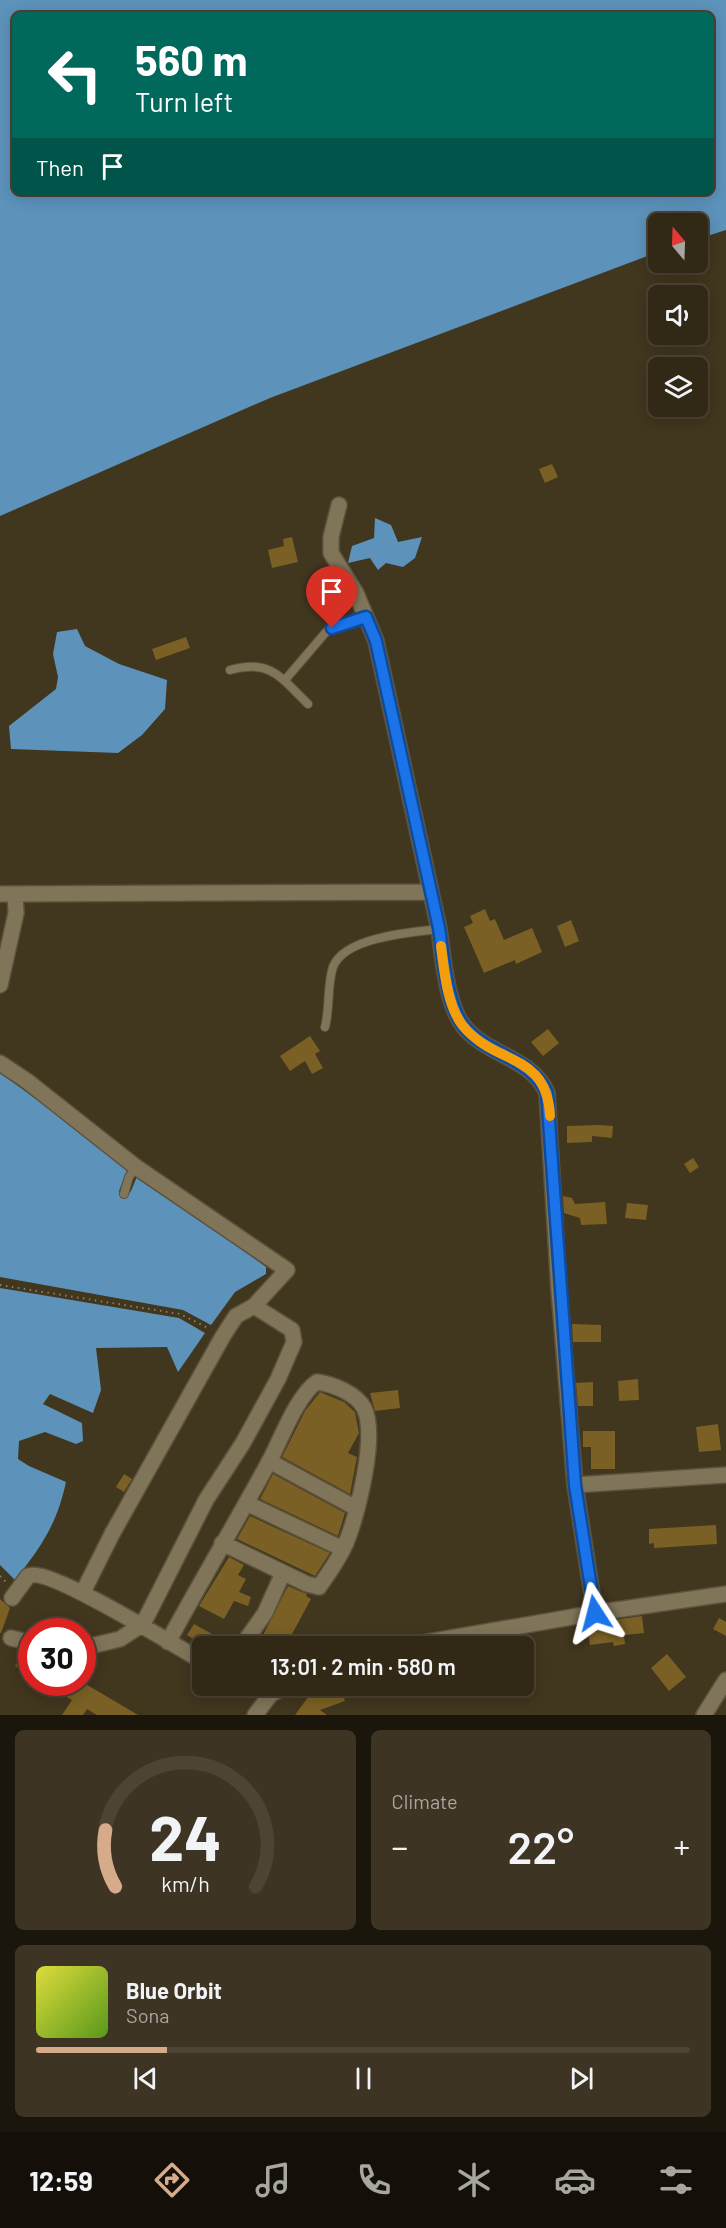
<!DOCTYPE html>
<html lang="en">
<head>
<meta charset="utf-8">
<style>
	:root { --surface:#312816; --page:#3d3423; --text:#f1f3f6; --muted:#a8a6a1; --line:#4c4435; --accent:#d6ab8b }
	body { margin:0; font-family:Barlow,sans-serif; background:var(--page); color:var(--text); height:100vh; display:flex; flex-direction:column; font-size:22px; white-space:nowrap }
	* { box-sizing:border-box; margin:0 }
	p { font-size:20px; color:var(--muted) }
	.icon { flex:none; width:33px; height:33px; fill:none; stroke:currentColor; stroke-width:2; stroke-linecap:round; stroke-linejoin:round }
	.map { position:relative; height:1715px; overflow:hidden }
	.drawer { display:flex; flex-direction:column; gap:15px; padding:15px; background:#1b160c; flex:1 }
	.drawer>* { flex:none }
	.hud { position:absolute; left:12px; top:12px; width:702px; height:183px; border-radius:9px; box-shadow:0 3px 15px #0003,0 0 0 2px var(--line); background:#00695c; color:#fff; overflow:hidden }
	.needle { width:39px; rotate:341deg }
	.controls { position:absolute; left:648px; top:213px; display:grid; gap:12px }
	.controls a { display:grid; place-items:center; width:60px; height:60px; border-radius:9px; background:var(--surface); box-shadow:0 3px 15px #0003,0 0 0 2px var(--line); font-size:30px }
	.speed { position:absolute; left:18px; top:1618px; display:flex; gap:12px; font-size:30px; font-weight:700; text-align:center }
	.speed>* { display:grid; place-content:center; width:78px; height:78px; border-radius:50%; background:var(--surface); box-shadow:0 3px 15px #0003,0 0 0 2px var(--line); line-height:1 }
	.speed .limit { border:9px solid #d22; background:#fff; color:#111 }
	.pin { position:absolute; display:grid; place-items:center; width:51px; height:51px; color:#fff; margin:-62px -26px; border-radius:50% 50% 50% 0; rotate:-45deg; box-shadow:0 0 6px #0007 }
	.pin .icon { rotate:45deg }
	.me { position:absolute; width:66px; margin:-33px; rotate:351deg; stroke-linejoin:round; filter:drop-shadow(0 0 4px #0008) }
	.turn { display:flex; align-items:center; gap:21px; height:126px; padding:0 24px; font-size:27px }
	.turn .icon { width:78px; height:78px; stroke-width:2.5 }
	.turn b { display:block; font-size:42px; line-height:51px }
	.then { display:flex; align-items:center; height:57px; padding:0 24px; background:#0003; gap:12px; font-size:22px }
	.big { font-size:45px; font-weight:600; line-height:1.1 }
	.drawer .tile { flex:1; display:flex; flex-direction:column; justify-content:center; gap:9px; min-width:0; padding:0 21px; border-radius:9px; background:var(--page) }
	.drawer .dial { align-items:center; gap:0 }
	.dial svg { height:156px; overflow:visible; fill:none; stroke:var(--line); stroke-width:7; stroke-linecap:round; text-anchor:middle }
	.dial text { fill:var(--text); stroke:none }
	.song { display:flex; align-items:center; gap:18px }
	.cover { width:72px; height:72px; border-radius:9px; background:linear-gradient(135deg,hsl(60 70% 55%),hsl(90 70% 35%)) }
	.played { height:6px; border-radius:3px; background:linear-gradient(90deg,var(--accent) 20%,var(--line) 20%) }
	.keys { display:flex; justify-content:space-around; direction:ltr }
	.heat { display:flex; justify-content:space-between; align-items:center; font-size:33px; direction:ltr }
	.drawer .tiles { flex:1; display:grid; gap:15px; grid-template-columns:1fr 1fr }
	.tile:last-child { grid-column:span 2 }
	.trip { position:absolute; left:192px; top:1636px; width:342px; height:60px; border-radius:9px; background:var(--surface); box-shadow:0 3px 15px #0003,0 0 0 2px var(--line); font-weight:600; line-height:60px; text-align:center }
	.menu { display:flex; height:96px; justify-content:space-around; align-items:center; background:#141009; color:var(--muted) }
	.menu .icon { width:42px; height:42px }
	.menu .on { color:var(--accent) }
	.menu b { font-size:27px; color:var(--text) }
	.map>svg:first-child { display:block }
	.water { fill:#5d92bb; fill-rule:evenodd }
	.building { fill:#7a6024 }
	.lines { fill:none; stroke-linecap:round; stroke-linejoin:round }
	.service-casing { stroke:#5c523c; stroke-width:10 }
	.minor-casing { stroke:#5c523c; stroke-width:18 }
	.path { stroke:#887e6a; stroke-width:2; stroke-dasharray:1.5 4.5; stroke-linecap:butt }
	.service { stroke:#807459; stroke-width:8 }
	.minor { stroke:#807459; stroke-width:15 }
	.route-casing { stroke:#114b97; stroke-width:15 }
	.route { stroke:#1a73e8; stroke-width:10 }
	.slow { stroke:#f59e0b; stroke-width:10 }
</style>
</head>
<body>
<div class="map">
<svg width="726" height="1715" viewBox="0 0 726 1715">
	<rect width="100%" height="100%" fill="#41361e"/>
	<path class="water" d="M0,0H726V230L698,239V224H658V252L270,398L0,516ZM15,15H711V192H15Z
		M375,518L391,525L398,542L422,537L415,558L403,567L386,563L378,570L370,558L348,563L352,546L374,538Z
		M77,629L85,646L119,664L167,680L165,709L142,735L118,753L11,749L9,726L56,689L58,677L53,654L57,632Z
		M0,1073L129,1166L119,1191L124,1198L131,1191L138,1174L266,1267V1274L235,1292L211,1325L183,1310L0,1277Z
		M0,1288L179,1318L205,1333L178,1372L167,1347L96,1348L101,1390L93,1413L50,1394L43,1404L82,1423L83,1441L76,1444L45,1432L19,1441L18,1459L29,1466L66,1482C57,1524 41,1547 15,1580L0,1565Z"/>
	<path class="building" d="M552,464L558,477L545,483L539,469Z
		M292,537L298,562L272,568L268,550L284,546L283,539Z
		M186,637L190,648L156,660L152,649Z
		M485,909L490,921L495,919L504,940L532,928L542,952L516,964L515,960L484,973L464,927L473,923L470,916Z
		M571,920L579,941L565,947L557,926Z
		M548,1029L559,1043L543,1056L531,1042Z
		M310,1036L320,1051L315,1054L323,1068L312,1074L305,1061L290,1071L280,1056Z
		M599,1125L613,1126L612,1138L592,1136V1142L567,1143V1126Z
		M693,1158L699,1167L690,1173L684,1164Z
		M563,1196L572,1198L575,1204L605,1202L607,1224L581,1225L580,1218L564,1213Z
		M627,1203L648,1205L646,1220L625,1218Z
		M572,1324L601,1325V1342H573Z
		M638,1379L639,1400L619,1401L618,1381Z
		M593,1382V1406H578L576,1383Z
		M398,1390L400,1408L375,1411L370,1393Z
		M320,1392L344,1402L355,1412L359,1433L348,1453L357,1457L350,1494L282,1457L305,1411Z
		M718,1424L721,1450L699,1452L696,1427Z
		M583,1431H615V1469H591V1447H583Z
		M124,1474L132,1479L124,1492L116,1487Z
		M273,1474L345,1513L338,1536L260,1499Z
		M250,1516L330,1553L315,1576L237,1539Z
		M716,1525L717,1544L654,1548V1543L649,1544V1529Z
		M229,1557L244,1565L238,1575L246,1579L239,1592L251,1597L248,1606L234,1601L224,1619L199,1606Z
		M288,1586L307,1594L306,1596L311,1599L292,1634L295,1635L289,1647H257Z
		M0,1599L10,1608L1,1633H0Z
		M642,1616L644,1633L624,1635L625,1644L614,1646L613,1642L590,1645L587,1624Z
		M719,1618L726,1622V1636L713,1629Z
		M194,1624L214,1635L207,1647L187,1635Z
		M24,1651L32,1653V1676L15,1666Z
		M667,1654L686,1677L669,1691L651,1668Z
		M43,1683H84L138,1715H97L87,1709L83,1715H62L72,1700Z
		M304,1686H340L345,1701L320,1710L327,1715H295L311,1693Z"/>
	<g class="lines">
		<g class="service-casing">
			<path id="service" d="M230,670C271,658 282,679 308,704
				M285,680L326,632L340,624L366,617
				M325,1027C330,1008 327,985 333,967C344,937 412,932 439,929
				M124,1194L129,1177L136,1167"/>
		</g>
		<g class="minor-casing">
			<path id="minor" d="M339,505L331,537V553L356,593L376,641L439,929C443,956 446,1001 462,1024C485,1056 531,1056 547,1093L559,1291L575,1485L595,1613
				M0,894L431,892
				M0,985L16,913L15,894
				M0,1063L27,1081L136,1167L287,1270L254,1306L236,1316L223,1336L112,1534L83,1592
				M269,1461L356,1508
				M575,1485L726,1475
				M246,1503L343,1549
				M12,1598L28,1576C48,1566 177,1647 202,1661
				M11,1638L32,1643
				M168,1642C201,1581 237,1521 270,1460C281,1439 298,1394 317,1382C332,1384 356,1393 364,1408C378,1436 357,1515 346,1543C339,1559 329,1573 319,1587L307,1584L222,1543
				M241,1647L265,1613L283,1573
				M398,1647L595,1613L726,1594
				M82,1648L120,1639L143,1624L206,1500L243,1443L278,1379L294,1342L292,1330L254,1306
				M254,1686L271,1694
				M255,1715L271,1694L287,1686
				M704,1715L726,1680"/>
		</g>
		<path class="path" d="M0,1285L180,1314L210,1329
			M0,1576L6,1582"/>
		<use href="#service" class="service"/>
		<use href="#minor" class="minor"/>
	</g>
	<g class="lines">
		<g class="route-casing">
			<path id="route" d="M332,628L366,617L376,641L439,928C443,956 446,1001 462,1024C485,1056 530,1055 547,1093L575,1485L595,1613"/>
		</g>
		<use href="#route" class="route"/>
		<path class="slow" d="M441,946C444,969 447,1006 463,1026C496,1066 547,1052 550,1116"/>
	</g>
</svg>
<div class="controls">
<a><svg class="needle" viewBox="-14 -14 28 28"><path d="M0-13l5 13h-10z" fill="#e53935"/><path d="M0 13l5-13h-10z" fill="#a8a6a1"/></svg></a>
<a><svg class="icon" aria-label="sound" viewBox="0 0 24 24"><path d="M4 9h4l5-4v14l-5-4H4zM17 9q2 3 0 6"/></svg></a>
<a><svg class="icon" aria-label="layers" viewBox="0 0 24 24"><path d="M12 4l9 5-9 5-9-5zM3 14l9 5 9-5"/></svg></a>
</div>
<div class="speed"><div class="limit">30</div></div>
<div class="pin" style="left:332px;top:628px;background:#d93025"><svg class="icon" aria-label="arrive" viewBox="0 0 24 24"><path d="M6 21V4h12l-3 4 3 4H6"/></svg></div>
<svg class="me" style="left:595px;top:1613px" viewBox="-20 -20 40 40"><path d="M0-17L14 15 0 8-14 15z" fill="#1a73e8" stroke="#fff" stroke-width="4"/></svg>
<div class="trip">13:01 · 2 min · 580 m</div>
<div class="hud">
<div class="turn"><svg class="icon" aria-label="left" viewBox="0 0 24 24"><path d="M17 20v-9H6M10 6l-5 5 5 5"/></svg><div><b>560 m</b>Turn left</div></div>
<div class="then">Then<svg class="icon" aria-label="arrive" viewBox="0 0 24 24"><path d="M6 21V4h12l-3 4 3 4H6"/></svg></div>
</div>
</div>
<section class="drawer">
<div class="tiles">
<div class="tile dial"><svg viewBox="0 0 100 80">
<path d="M14 69A42 42 0 1 1 86 69"/>
<path d="M14 69A42 42 0 0 1 9 40" stroke="#d6ab8b"/>
<text x="50" y="56" font-size="32" font-weight="700">24</text>
<text x="50" y="72" font-size="11">km/h</text>
</svg></div>
<div class="tile"><p>Climate</p>
<div class="heat"><a>−</a><b class="big">22°</b><a>+</a></div>
</div>
<div class="tile">
<div class="song"><i class="cover"></i><div><b>Blue Orbit</b><p>Sona</p></div></div>
<div class="played"></div>
<div class="keys"><svg class="icon" aria-label="previous" viewBox="0 0 24 24"><path d="M18 5L8 12l10 7zM5 5v14"/></svg><svg class="icon" aria-label="pause" viewBox="0 0 24 24"><path d="M8 5v14M16 5v14"/></svg><svg class="icon" aria-label="next" viewBox="0 0 24 24"><path d="M6 5l10 7-10 7zM19 5v14"/></svg></div>
</div>
</div>
</section>
<nav class="menu">
<b>12:59</b>
<svg class="icon on" aria-label="directions" viewBox="0 0 24 24"><path d="M12 3l9 9-9 9-9-9zM9 14v-3h6M13 9l2 2-2 2"/></svg>
<svg class="icon" aria-label="music" viewBox="0 0 24 24"><path d="M9 18V5l10-2v13"/><circle cx="6" cy="18" r="3"/><circle cx="16" cy="16" r="3"/></svg>
<svg class="icon" aria-label="phone" viewBox="0 0 24 24"><path d="M5 4h4l2 5-3 2q2 4 5 5l2-3 5 2v4C11 20 4 13 5 4z"/></svg>
<svg class="icon" aria-label="climate" viewBox="0 0 24 24"><path d="M12 3v18M4 7l16 10M4 17L20 7"/></svg>
<svg class="icon" aria-label="car" viewBox="0 0 24 24"><path d="M5 17H2v-5l4-1 3-4h7l3 4 3 1v5h-3M9 17h6M6 11h13"/><circle cx="7" cy="17" r="2"/><circle cx="17" cy="17" r="2"/></svg>
<svg class="icon" aria-label="filters" viewBox="0 0 24 24"><path d="M4 7h16M4 17h16"/><circle cx="9" cy="7" r="2"/><circle cx="15" cy="17" r="2"/></svg>
</nav>
</body>
</html>
